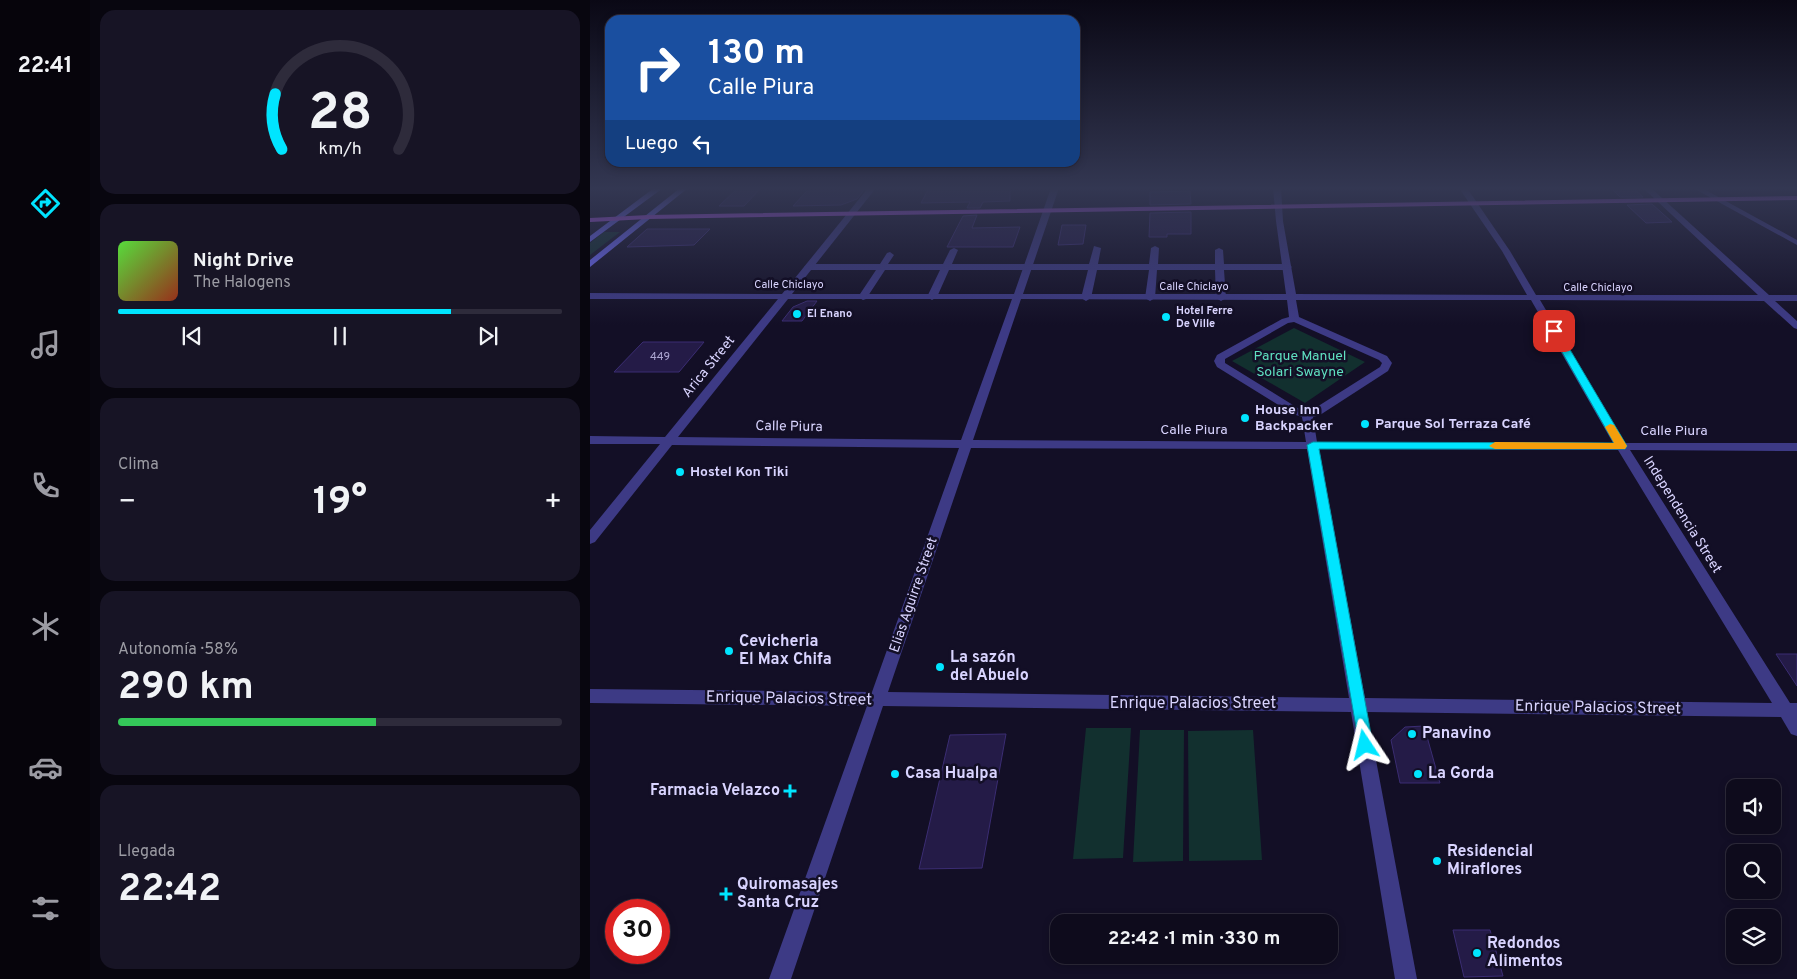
<!DOCTYPE html>
<html lang="es">
<head>
<meta charset="utf-8">
<style>
	:root { --surface:#0e0b1c; --page:#171425; --text:#f1f3f6; --muted:#9b9ba3; --line:#2e2b3b; --accent:#00e5ff }
	body { margin:0; font-family:Overpass,sans-serif; background:var(--page); color:var(--text); height:100vh; display:flex; flex-direction:column; font-size:19px; white-space:nowrap }
	* { box-sizing:border-box; margin:0 }
	p { font-size:16px; color:var(--muted) }
	.icon { flex:none; width:28px; height:28px; fill:none; stroke:currentColor; stroke-width:2; stroke-linecap:round; stroke-linejoin:round }
	.map { position:relative; flex:1; overflow:hidden }
	.details { display:flex; flex-direction:column; gap:10px; padding:10px; background:#08060f; width:500px }
	.details>* { flex:none }
	.banner { position:absolute; left:15px; top:15px; width:475px; height:152px; border-radius:15px; box-shadow:0 2px 8px #0003,0 0 0 1px var(--line); background:#1a4fa0; color:#fff; overflow:hidden }
	.fabs { position:absolute; left:1136px; top:779px; display:grid; gap:10px }
	.fabs a { display:grid; place-items:center; width:55px; height:55px; border-radius:10px; background:var(--surface); box-shadow:0 2px 8px #0003,0 0 0 1px var(--line); font-size:25px }
	.speed { position:absolute; left:15px; top:899px; display:flex; gap:10px; font-size:25px; font-weight:700; text-align:center }
	.speed>* { display:grid; place-content:center; width:65px; height:65px; border-radius:50%; background:var(--surface); box-shadow:0 2px 8px #0003,0 0 0 1px var(--line); line-height:1 }
	.speed .limit { border:8px solid #d22; background:#fff; color:#111 }
	.pin { position:absolute; display:grid; place-items:center; width:42px; height:42px; color:#fff; margin:-21px; border-radius:10px; box-shadow:0 2px 8px #0006 }
	.me { position:absolute; width:55px; margin:-28px; rotate:350deg; stroke-linejoin:round; filter:drop-shadow(0 0 4px #0008) }
	.turn { display:flex; align-items:center; gap:18px; height:105px; padding:0 20px; font-size:22px }
	.turn .icon { width:65px; height:65px; stroke-width:2.5 }
	.turn b { display:block; font-size:35px; line-height:42px }
	.then { display:flex; align-items:center; height:48px; padding:0 20px; background:#0003; gap:10px; font-size:19px }
	.big { font-size:38px; font-weight:700; line-height:1.1 }
	.details .card { flex:1; display:flex; flex-direction:column; justify-content:center; gap:8px; min-width:0; padding:0 18px; border-radius:15px; background:var(--page) }
	.details .dial { align-items:center; gap:0 }
	.dial svg { height:130px; overflow:visible; fill:none; stroke:var(--line); stroke-width:7; stroke-linecap:round; text-anchor:middle }
	.dial text { fill:var(--text); stroke:none }
	.song { display:flex; align-items:center; gap:15px }
	.cover { width:60px; height:60px; border-radius:8px; background:linear-gradient(135deg,hsl(110 70% 55%),hsl(10 70% 35%)) }
	.played { height:5px; border-radius:2px; background:linear-gradient(90deg,var(--accent) 75%,var(--line) 75%) }
	.keys { display:flex; justify-content:space-around; direction:ltr }
	.heat { display:flex; justify-content:space-between; align-items:center; font-size:28px; direction:ltr }
	.charge { height:8px; border-radius:4px; background:linear-gradient(90deg,#34c759 58%,var(--line) 0) }
	.trip { position:absolute; left:460px; top:914px; width:288px; height:50px; border-radius:15px; background:var(--surface); box-shadow:0 2px 8px #0003,0 0 0 1px var(--line); font-weight:700; line-height:50px; text-align:center }
	main { display:flex; flex:1; min-height:0 }
	.tab-bar { display:flex; flex-direction:column; width:90px; justify-content:space-around; align-items:center; background:#06040b; color:var(--muted) }
	.tab-bar .icon { width:35px; height:35px }
	.tab-bar .active { color:var(--accent) }
	.tab-bar b { font-size:22px; color:var(--text) }
	.map>svg:first-child { display:block }
	.green { fill:#12302f }
	.building { fill:#241b47; stroke:#3b2d73 }
	.lines { fill:none; stroke-linecap:round; stroke-linejoin:round }
	.pedestrian { fill:#3d3a85; fill-rule:evenodd }
	.minor { fill:#3d3a85; fill-rule:evenodd }
	.secondary { fill:#6f6bff; fill-rule:evenodd }
	.primary { fill:#c25bff; fill-rule:evenodd }
	.route { fill:#00e5ff; stroke:#0095a6 }
	.slow { fill:#f59e0b }
	.poi-dot { fill:#00e5ff; stroke:#130f26; stroke-width:2 }
	.labels { text-anchor:middle; dominant-baseline:central; stroke-width:5; stroke-linejoin:round; paint-order:stroke }
	.far-street-label { font-size:11px; fill:#d9d4ff; stroke:#130f26 }
	.far-poi-label { font-size:11px; font-weight:bold; fill:#d9d4ff; stroke:#130f26; text-anchor:start }
	.number-label { font-size:11px; fill:#aca6d1 }
	.park-label { font-size:14px; fill:#5fe0c0; stroke:#130f26 }
	.street-label { font-size:14px; fill:#d9d4ff; stroke:#130f26 }
	.poi-label { font-size:14px; font-weight:bold; fill:#d9d4ff; stroke:#130f26; text-anchor:start }
	.near-poi-label { font-size:16px; font-weight:bold; fill:#d9d4ff; stroke:#130f26; text-anchor:start }
	.near-street-label { font-size:16px; fill:#d9d4ff; stroke:#130f26 }
</style>
</head>
<body>
<main>
<nav class="tab-bar">
<b>22:41</b>
<svg class="icon active" aria-label="directions" viewBox="0 0 24 24"><path d="M12 3l9 9-9 9-9-9zM9 14v-3h6M13 9l2 2-2 2"/></svg>
<svg class="icon" aria-label="music" viewBox="0 0 24 24"><path d="M9 18V5l10-2v13"/><circle cx="6" cy="18" r="3"/><circle cx="16" cy="16" r="3"/></svg>
<svg class="icon" aria-label="phone" viewBox="0 0 24 24"><path d="M5 4h4l2 5-3 2q2 4 5 5l2-3 5 2v4C11 20 4 13 5 4z"/></svg>
<svg class="icon" aria-label="climate" viewBox="0 0 24 24"><path d="M12 3v18M4 7l16 10M4 17L20 7"/></svg>
<svg class="icon" aria-label="car" viewBox="0 0 24 24"><path d="M5 17H2v-5l4-1 3-4h7l3 4 3 1v5h-3M9 17h6M6 11h13"/><circle cx="7" cy="17" r="2"/><circle cx="17" cy="17" r="2"/></svg>
<svg class="icon" aria-label="filters" viewBox="0 0 24 24"><path d="M4 7h16M4 17h16"/><circle cx="9" cy="7" r="2"/><circle cx="15" cy="17" r="2"/></svg>
</nav>
<section class="details">
<div class="card dial"><svg viewBox="0 0 100 80">
<path d="M14 69A42 42 0 1 1 86 69"/>
<path d="M14 69A42 42 0 0 1 10 35" stroke="#00e5ff"/>
<text x="50" y="56" font-size="32" font-weight="700">28</text>
<text x="50" y="72" font-size="11">km/h</text>
</svg></div>
<div class="card">
<div class="song"><i class="cover"></i><div><b>Night Drive</b><p>The Halogens</p></div></div>
<div class="played"></div>
<div class="keys"><svg class="icon" aria-label="previous" viewBox="0 0 24 24"><path d="M18 5L8 12l10 7zM5 5v14"/></svg><svg class="icon" aria-label="pause" viewBox="0 0 24 24"><path d="M8 5v14M16 5v14"/></svg><svg class="icon" aria-label="next" viewBox="0 0 24 24"><path d="M6 5l10 7-10 7zM19 5v14"/></svg></div>
</div>
<div class="card"><p>Clima</p>
<div class="heat"><a>−</a><b class="big">19°</b><a>+</a></div>
</div>
<div class="card"><p>Autonomía · 58%</p><b class="big">290 km</b><div class="charge"></div></div>
<div class="card"><p>Llegada</p><b class="big">22:42</b></div>
</section>
<div class="map">
<svg width="1207" height="979" viewBox="0 0 1207 979">
	<rect width="100%" height="100%" fill="#130f26"/>
	<path class="green" d="M14,232H30L0,255V243Z
		M704,328L775,362L715,403L642,361Z
		M496,728H541L533,858L483,859Z
		M550,730H594L593,861L543,862Z
		M663,730L672,860L599,861L598,731Z"/>
	<path class="building" d="M148,188H171L154,206H129Z
		M339,188H420V201L393,202L390,208H377L380,202L331,203Z
		M1021,188H1043L1053,197H1030Z
		M274,190L267,199L251,205L203,206L217,191Z
		M600,191L601,204L560,205V192Z
		M1062,204L1082,222L1056,223L1037,205Z
		M601,212V234H577V237H559L560,213Z
		M387,215L382,228L430,227L423,247H357L373,216Z
		M472,225H496L493,244L468,245Z
		M57,229H120L104,245L37,247Z
		M217,301H227L212,321H192L203,307Z
		M53,342H114L89,372H24Z
		M1186,654H1207V686Z
		M834,726L850,783H810L801,740L815,727Z
		M416,734L392,868L329,869L360,735Z
		M863,930H900L913,976L874,977Z"/>
	<g class="lines">
		<path class="pedestrian" d="M504,246L511,248L508,264H559L561,248L565,246L569,248L568,264H625V250L629,248L633,250L634,264H698L702,267L698,270H634L636,298L631,301L626,298L625,270H567L565,298L560,301L555,298L559,270H507L501,298L496,301L491,298L498,270H359L347,297L342,300L337,297L350,270H295L276,299L273,300L268,297L286,270H218L214,267L218,264H290L297,253L300,252L304,255L298,264H353L360,250L364,248L368,250L362,264H499Z"/>
		<path class="minor" d="M278,188H286L202,294H424L461,188H469L433,294H696L686,221L683,188H691L693,221L706,294L937,295L912,251L869,188H877L920,251L946,295H1168L1053,188H1061L1179,295H1207V301H1185L1207,321V329L1204,328L1174,301L950,300L1035,443H1207V451L1040,450L1200,703H1207V736L1201,734L1191,717L777,712L827,979H805L761,712L293,706L201,979H179L277,706L0,703V689L282,692L369,448L82,445L5,542L0,544V530L70,444H0V436L75,437L188,299H0V293L192,294ZM198,299H422L371,440L88,437ZM431,299L697,300L699,317L692,319L627,355L624,361L627,367L703,414L712,417L716,442L383,440ZM706,300H941L1023,443L727,442L723,417L730,415L798,371L802,363L797,356L709,317ZM704,322L789,360L792,363L790,367L722,410H711L635,363V359L698,323ZM381,448L717,449L759,698L298,692ZM729,449L1028,450L1182,703L775,698Z
			M1103,188H1112L1207,240V245Z"/>
		<path class="secondary" d="M64,188H73L0,242V236Z
			M90,188H98L0,267V260Z"/>
		<path class="primary" d="M1207,196V200L58,219L0,222V218L58,215Z"/>
	</g>
	<linearGradient id="sky" x2="0" y2="1"><stop stop-color="#0a0815"/><stop offset="0.58" stop-color="#333752"/><stop offset="1" stop-color="#333752" stop-opacity="0"/></linearGradient>
	<rect width="1207" height="325" fill="url(#sky)"/>
	<path class="route" d="M964,328L969,331L1037,446L1035,449H729L783,745L781,750L775,752L770,750L717,445L723,442L1024,443L960,331Z"/>
	<path class="slow" d="M1020,424L1024,425L1037,446L1035,449H905L899,446L905,442L1024,443L1015,427Z"/>
	<g class="poi-dot">
		<circle cx="207" cy="314" r="5"/>
		<circle cx="576" cy="317" r="5"/>
		<circle cx="655" cy="418" r="5"/>
		<circle cx="775" cy="424" r="5"/>
		<circle cx="90" cy="472" r="5"/>
		<circle cx="139" cy="651" r="5"/>
		<circle cx="350" cy="667" r="5"/>
		<circle cx="822" cy="734" r="5"/>
		<circle cx="305" cy="774" r="5"/>
		<circle cx="828" cy="774" r="5"/>
		<path d="M197.5 783.5h5v5h5v5h-5v5h-5v-5h-5v-5h5z"/>
		<circle cx="847" cy="861" r="5"/>
		<path d="M133.5 886.5h5v5h5v5h-5v5h-5v-5h-5v-5h5z"/>
		<circle cx="887" cy="953" r="5"/>
	</g>
	<g class="labels">
		<g class="far-street-label">
			<text x="199" y="285">Calle Chiclayo</text>
			<text x="604" y="287">Calle Chiclayo</text>
			<text x="1008" y="288">Calle Chiclayo</text>
		</g>
		<g class="far-poi-label">
			<text x="586" y="311">Hotel Ferre<tspan x="586" dy="13">De Ville</tspan></text>
			<text x="217" y="314">El Enano</text>
		</g>
		<g class="number-label">
			<text x="70" y="357">449</text>
		</g>
		<g class="park-label">
			<text x="710" y="356">Parque Manuel<tspan x="710" dy="16">Solari Swayne</tspan></text>
		</g>
		<g class="street-label">
			<text transform="translate(119 367) rotate(-51)">Arica Street</text>
			<text transform="translate(199 427) rotate(1)">Calle Piura</text>
			<text x="604" y="430">Calle Piura</text>
			<text x="1084" y="431">Calle Piura</text>
			<text transform="translate(1092 515) rotate(58)">Independencia Street</text>
			<text transform="translate(324 595) rotate(-71)">Elias Aguirre Street</text>
		</g>
		<g class="poi-label">
			<text x="665" y="410">House Inn<tspan x="665" dy="16">Backpacker</tspan></text>
			<text x="785" y="424">Parque Sol Terraza Café</text>
			<text x="100" y="472">Hostel Kon Tiki</text>
		</g>
		<g class="near-poi-label">
			<text x="149" y="642">Cevicheria<tspan x="149" dy="18">El Max Chifa</tspan></text>
			<text x="360" y="658">La sazón<tspan x="360" dy="18">del Abuelo</tspan></text>
			<text x="832" y="734">Panavino</text>
			<text x="315" y="774">Casa Hualpa</text>
			<text x="838" y="774">La Gorda</text>
			<text x="190" y="791" text-anchor="end">Farmacia Velazco</text>
			<text x="857" y="852">Residencial<tspan x="857" dy="18">Miraflores</tspan></text>
			<text x="147" y="885">Quiromasajes<tspan x="147" dy="18">Santa Cruz</tspan></text>
			<text x="897" y="944">Redondos<tspan x="897" dy="18">Alimentos</tspan></text>
		</g>
		<g class="near-street-label">
			<text transform="translate(199 699) rotate(1)">Enrique Palacios Street</text>
			<text x="603" y="704">Enrique Palacios Street</text>
			<text transform="translate(1008 708) rotate(1)">Enrique Palacios Street</text>
		</g>
	</g>
</svg>
<div class="fabs">
<a><svg class="icon" aria-label="sound" viewBox="0 0 24 24"><path d="M4 9h4l5-4v14l-5-4H4zM17 9q2 3 0 6"/></svg></a>
<a><svg class="icon" aria-label="search" viewBox="0 0 24 24"><circle cx="10" cy="10" r="6"/><path d="M15 15l6 6"/></svg></a>
<a><svg class="icon" aria-label="layers" viewBox="0 0 24 24"><path d="M12 4l9 5-9 5-9-5zM3 14l9 5 9-5"/></svg></a>
</div>
<div class="speed"><div class="limit">30</div></div>
<div class="pin" style="left:964px;top:331px;background:#d93025"><svg class="icon" aria-label="arrive" viewBox="0 0 24 24"><path d="M6 21V4h12l-3 4 3 4H6"/></svg></div>
<svg class="me" style="left:775px;top:745px" viewBox="-20 -20 40 40"><path d="M0-17L14 15 0 8-14 15z" fill="#00e5ff" stroke="#fff" stroke-width="4"/></svg>
<div class="trip">22:42 · 1 min · 330 m</div>
<div class="banner">
<div class="turn"><svg class="icon" aria-label="right" viewBox="0 0 24 24"><path d="M7 20v-9h11M14 6l5 5-5 5"/></svg><div><b>130 m</b>Calle Piura</div></div>
<div class="then">Luego<svg class="icon" aria-label="left" viewBox="0 0 24 24"><path d="M17 20v-9H6M10 6l-5 5 5 5"/></svg></div>
</div>
</div>
</main>
</body>
</html>
